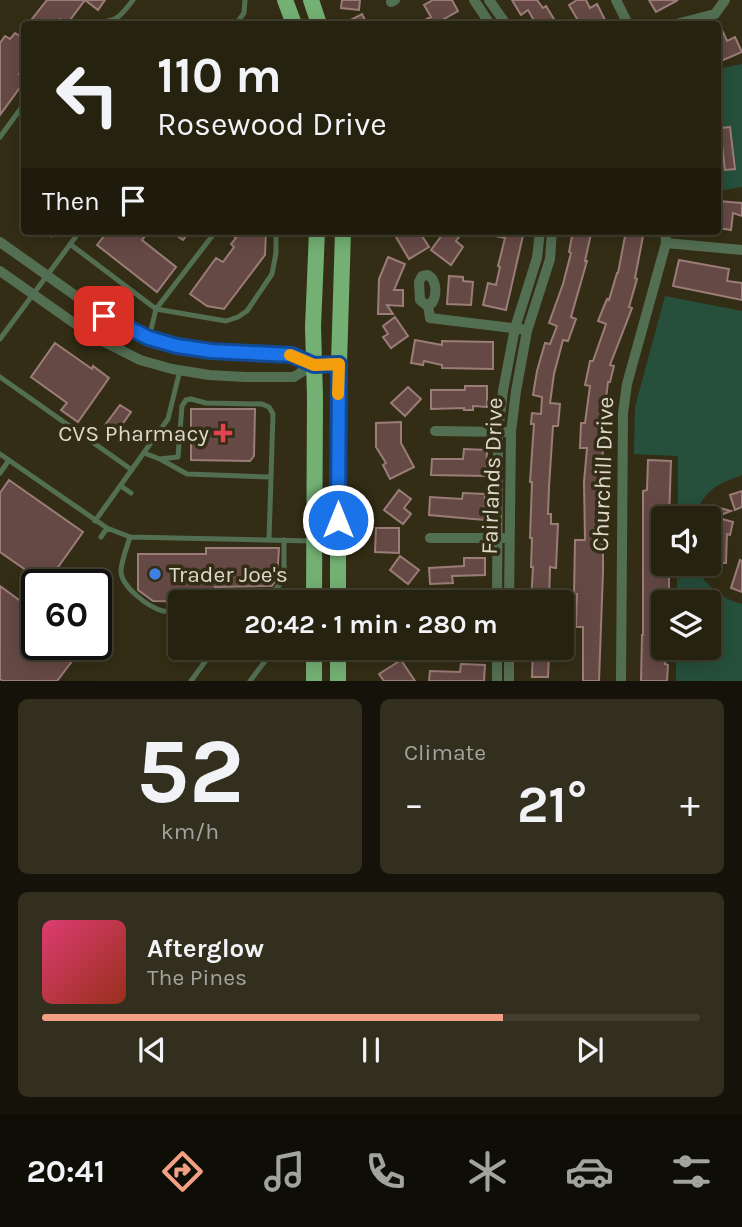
<!DOCTYPE html>
<html lang="en">
<head>
<meta charset="utf-8">
<style>
	:root { --surface:#262210; --page:#322f1e; --text:#f1f3f6; --muted:#a4a49f; --line:#423f30; --accent:#f39f84 }
	body { margin:0; font-family:Karla,sans-serif; background:var(--page); color:var(--text); height:100vh; display:flex; flex-direction:column; font-size:26px; white-space:nowrap }
	* { box-sizing:border-box; margin:0 }
	p { font-size:23px; color:var(--muted) }
	.icon { flex:none; width:38px; height:38px; fill:none; stroke:currentColor; stroke-width:2; stroke-linecap:round; stroke-linejoin:round }
	.map { position:relative; height:681px; overflow:hidden }
	.panel { display:flex; flex-direction:column; gap:18px; padding:18px; background:#151309; flex:1 }
	.panel>* { flex:none }
	.top-card { position:absolute; left:21px; top:21px; width:700px; height:214px; border-radius:7px; box-shadow:0 4px 18px #0003,0 0 0 2px var(--line); background:#262210; color:var(--text); overflow:hidden }
	.fabs { position:absolute; left:651px; top:506px; display:grid; gap:14px }
	.fabs a { display:grid; place-items:center; width:70px; height:70px; border-radius:7px; background:var(--surface); box-shadow:0 4px 18px #0003,0 0 0 2px var(--line); font-size:35px }
	.speed { position:absolute; left:21px; top:569px; display:flex; gap:14px; font-size:35px; font-weight:700; text-align:center }
	.speed>* { display:grid; place-content:center; width:91px; height:91px; border-radius:50%; background:var(--surface); box-shadow:0 4px 18px #0003,0 0 0 2px var(--line); line-height:1 }
	.speed .limit { border:4px solid #111; border-radius:10px; background:#fff; color:#111 }
	.pin { position:absolute; display:grid; place-items:center; width:60px; height:60px; color:#fff; margin:-30px; border-radius:14px; box-shadow:0 4px 10px #0006 }
	.me { position:absolute; width:77px; margin:-38px; rotate:0deg; stroke-linejoin:round; filter:drop-shadow(0 0 5px #0008) }
	.turn { display:flex; align-items:center; gap:24px; height:147px; padding:0 21px; font-size:32px }
	.turn .icon { width:91px; height:91px; stroke-width:2.5 }
	.turn b { display:block; font-size:49px; line-height:60px }
	.then { display:flex; align-items:center; height:66px; padding:0 21px; background:#0003; gap:14px; font-size:26px }
	.big { font-size:52px; font-weight:700; line-height:1.1 }
	.panel .widget { flex:1; display:flex; flex-direction:column; justify-content:center; gap:10px; min-width:0; padding:0 24px; border-radius:10px; background:var(--page) }
	.panel .dial { align-items:center; gap:0 }
	.dial b { font-size:91px; line-height:1 }
	.song { display:flex; align-items:center; gap:21px }
	.cover { width:84px; height:84px; border-radius:10px; background:linear-gradient(135deg,hsl(340 70% 55%),hsl(10 70% 35%)) }
	.played { height:7px; border-radius:4px; background:linear-gradient(90deg,var(--accent) 70%,var(--line) 70%) }
	.keys { display:flex; justify-content:space-around; direction:ltr }
	.heat { display:flex; justify-content:space-between; align-items:center; font-size:38px; direction:ltr }
	.panel .tiles { flex:1; display:grid; gap:18px; grid-template-columns:1fr 1fr }
	.widget:last-child { grid-column:span 2 }
	.trip { position:absolute; left:168px; top:590px; width:406px; height:70px; border-radius:7px; background:var(--surface); box-shadow:0 4px 18px #0003,0 0 0 2px var(--line); font-weight:700; line-height:70px; text-align:center }
	.menu { display:flex; height:112px; justify-content:space-around; align-items:center; background:#0f0e06; color:var(--muted) }
	.menu .icon { width:49px; height:49px }
	.menu .selected { color:var(--accent) }
	.menu b { font-size:32px; color:var(--text) }
	.map>svg:first-child { display:block }
	.green { fill:#26503b }
	.building { fill:#654945; stroke:#9b7c78; stroke-width:2 }
	.lines { fill:none; stroke-linecap:round; stroke-linejoin:round }
	.lane { stroke:#536f52; stroke-width:5 }
	.street { stroke:#536f52; stroke-width:10 }
	.primary { stroke:#74b074; stroke-width:16 }
	.route-casing { stroke:#114b97; stroke-width:18 }
	.route { stroke:#1a73e8; stroke-width:12 }
	.slow { stroke:#f59e0b; stroke-width:12 }
	.health-dot { fill:#e0444e; stroke:#332d15; stroke-width:2.5 }
	.shop-dot { fill:#3f7fe0; stroke:#332d15; stroke-width:2.5 }
	.labels { text-anchor:middle; dominant-baseline:central; stroke-width:7; stroke-linejoin:round; paint-order:stroke }
	.poi-label { font-size:23px; fill:#ddd9cb; stroke:#332d15; text-anchor:end }
	.street-label { font-size:23px; fill:#ddd9cb; stroke:#332d15 }
</style>
</head>
<body>
<div class="map">
<svg width="742" height="681" viewBox="0 0 742 681">
	<rect width="100%" height="100%" fill="#332d15"/>
	<path class="green" d="M742,64V187L718,191V69Z
		M665,296L742,311V475C717,484 704,490 694,518H678V456L634,454L635,407Z
		M677,564H694C702,582 722,600 742,604V681H676V648H709V602H677Z"/>
	<path class="building" d="M47,0H85L67,24L60,19L56,24H28Z
		M85,0H105L98,10Z
		M342,0H360L359,10L341,8Z
		M433,0H452L458,11L435,24H417L431,17L424,5Z
		M512,0H537L543,8L546,6L557,24H536L528,10L521,15Z
		M577,0H586L590,8L597,4L607,24H580L569,5Z
		M649,0H678L656,12Z
		M362,14L367,24H343Z
		M718,21L727,41L735,37L742,52L721,61L718,54Z
		M24,30V66L19,74L24,79V82L0,115V43L5,36L10,39L15,33L20,36Z
		M730,127L735,169L725,170L720,128Z
		M718,201L742,203V216L733,213L731,230L718,228Z
		M108,231H141L146,235L142,240L176,267L157,292L97,245Z
		M170,231H190L183,240Z
		M226,231H266L265,255L224,309L207,306L190,294L216,258L223,262L234,247L231,244L236,238Z
		M406,231H419L429,247L409,259L396,237Z
		M445,231H451L459,237L456,241L463,247L451,265L431,250Z
		M491,231H524L506,310L483,305L488,283L496,285L500,267L498,266L505,238L490,235Z
		M573,231L591,234L585,261H587L571,317L576,319L568,341L563,340L554,374L550,403L560,404L558,426H553L549,487L548,514H551V524H558L556,568L550,567L549,602H531L533,567H531L532,538H530L532,482H530L534,424H531L532,413L541,414L542,397L533,395L537,371L545,343L550,344L557,326L549,323L563,284L571,253L569,252Z
		M626,231H644L635,278L637,279L629,307L632,308L610,365L614,366L610,382H608L603,424H604L600,514H603V571L599,681H583V627H576L577,594H574L575,540H585L584,482L587,448H580L581,423H585L590,386L585,385L590,361H593L606,324L598,321L607,299L609,300L617,273H618Z
		M388,257L405,264L394,290H403V306L387,305L393,314H378L379,279Z
		M679,260L729,269L727,281L742,283V300L673,286Z
		M449,276L463,277V281L473,282L471,305L447,304Z
		M395,317L408,336L391,348L383,337L388,334L383,326Z
		M415,340L442,345V341L493,342V369L442,368V365L424,361L423,365L411,363Z
		M55,343L92,369L93,366L109,378L78,422L61,410L67,403L31,377Z
		M465,386H487V407L473,406V410H464V408L431,409V390H465Z
		M408,387L421,399L405,416L391,403Z
		M120,405L131,412L116,433L105,425Z
		M191,409H255L254,456L250,461L191,460Z
		M401,422V443L414,467L390,479L383,465L386,463L376,447V423Z
		M464,449L487,450L486,476L431,475L432,459H463Z
		M648,460L671,461L669,518H663V564H669V601H661V635H663V648H666L665,664L668,665L667,681H641L642,635H643V491L647,490Z
		M9,480L83,532L46,584L0,552V493Z
		M399,490L411,499L404,508L411,514L403,524L384,510Z
		M742,491V507L735,510L730,495Z
		M463,493L485,494L484,520L429,515L430,497L462,499Z
		M716,507L731,511L715,517L733,522L730,535L727,534L726,563L709,562L710,529Z
		M376,528H399V553L375,552Z
		M206,548H279L277,579L272,586L215,587V594H206V602L153,601L138,590V554H206Z
		M400,556L419,570L408,584L390,570Z
		M464,558H485V575L452,576L453,583L430,584L429,568L464,566Z
		M740,560L742,561V592L731,588Z
		M0,586L37,613V644H85L57,681H3L0,679Z
		M373,648H397V657L373,656Z
		M533,648H546V655H549L548,677H532Z
		M401,660L415,681H384L379,674Z
		M461,664L485,665L484,681H429L430,671L460,672Z"/>
	<g class="lines">
		<path class="lane" d="M93,24C117,20 118,20 133,0
			M236,24L244,13L245,0
			M0,137L24,104
			M51,235L55,231
			M70,244L156,309L226,321L238,317L247,311L272,274L276,253V231
			M149,338L156,309L216,231
			M0,339L80,231
			M0,377L132,470
			M144,453L160,459L187,474L271,477L269,540
			M0,454L107,528L130,537L311,541
			M160,459L178,457L182,406L186,400L191,399L206,403L262,404L269,407L273,414L271,477
			M0,473L9,460
			M121,486L131,493
			M95,521L168,419L180,370
			M101,537L107,528
			M130,537C127,547 122,559 121,570C120,586 148,607 163,611C168,612 175,611 180,611
			M214,602L225,593L230,592L274,591L282,582L284,576V540
			M191,681L215,648
			M250,681L269,656L271,648"/>
		<path class="street" d="M474,0L490,24
			M489,0L506,24
			M616,0L628,24
			M391,2L395,0
			M676,24L715,14L725,0
			M0,242L104,316L149,338L177,346L211,351L292,355L314,364H339
			M666,243L742,250
			M0,271L91,335L140,360L172,369L209,375L245,377H294L314,364
			M428,275C437,280 437,295 432,303L426,305L420,300L419,282L422,276Z
			M428,305L430,318L521,329
			M435,431L505,432
			M430,538H503
			M497,602L498,432L503,391L515,328L537,258L540,231
			M509,602L511,432L516,391L527,331L550,259L552,231
			M497,681V648
			M509,681V648
			M621,681L623,413L627,384L666,243L665,231"/>
		<path class="primary" d="M285,0L294,24
			M311,0L319,24
			M314,602L315,397L313,327L317,231
			M338,602V396L343,231
			M314,681V648
			M338,681V648"/>
	</g>
	<g class="lines">
		<g class="route-casing">
			<path id="route" d="M104,316L149,338L177,346L211,351L292,355L314,365L339,364L338,520"/>
		</g>
		<use href="#route" class="route"/>
		<path class="slow" d="M290,355L314,365L339,364L338,394"/>
	</g>
	<path class="health-dot" d="M219.5 422.5h7v7h7v7h-7v7h-7v-7h-7v-7h7z"/>
	<circle class="shop-dot" cx="155" cy="574" r="7"/>
	<g class="labels">
		<g class="poi-label">
			<text x="209" y="433">CVS Pharmacy</text>
			<text x="169" y="574" text-anchor="start">Trader Joe's</text>
		</g>
		<g class="street-label">
			<text transform="translate(603 474) rotate(-88)">Churchill Drive</text>
			<text transform="translate(492 476) rotate(-88)">Fairlands Drive</text>
		</g>
	</g>
</svg>
<div class="fabs">
<a><svg class="icon" aria-label="sound" viewBox="0 0 24 24"><path d="M4 9h4l5-4v14l-5-4H4zM17 9q2 3 0 6"/></svg></a>
<a><svg class="icon" aria-label="layers" viewBox="0 0 24 24"><path d="M12 4l9 5-9 5-9-5zM3 14l9 5 9-5"/></svg></a>
</div>
<div class="speed"><div class="limit">60</div></div>
<div class="pin" style="left:104px;top:316px;background:#d93025"><svg class="icon" aria-label="arrive" viewBox="0 0 24 24"><path d="M6 21V4h12l-3 4 3 4H6"/></svg></div>
<svg class="me" style="left:338px;top:520px" viewBox="-20 -20 40 40"><circle r="17" fill="#1a73e8" stroke="#fff" stroke-width="3"/><path d="M0-11L8 9 0 5-8 9z" fill="#fff"/></svg>
<div class="trip">20:42 · 1 min · 280 m</div>
<div class="top-card">
<div class="turn"><svg class="icon" aria-label="left" viewBox="0 0 24 24"><path d="M17 20v-9H6M10 6l-5 5 5 5"/></svg><div><b>110 m</b>Rosewood Drive</div></div>
<div class="then">Then<svg class="icon" aria-label="arrive" viewBox="0 0 24 24"><path d="M6 21V4h12l-3 4 3 4H6"/></svg></div>
</div>
</div>
<section class="panel">
<div class="tiles">
<div class="widget dial"><b>52</b><p>km/h</p></div>
<div class="widget"><p>Climate</p>
<div class="heat"><a>−</a><b class="big">21°</b><a>+</a></div>
</div>
<div class="widget">
<div class="song"><i class="cover"></i><div><b>Afterglow</b><p>The Pines</p></div></div>
<div class="played"></div>
<div class="keys"><svg class="icon" aria-label="previous" viewBox="0 0 24 24"><path d="M18 5L8 12l10 7zM5 5v14"/></svg><svg class="icon" aria-label="pause" viewBox="0 0 24 24"><path d="M8 5v14M16 5v14"/></svg><svg class="icon" aria-label="next" viewBox="0 0 24 24"><path d="M6 5l10 7-10 7zM19 5v14"/></svg></div>
</div>
</div>
</section>
<nav class="menu">
<b>20:41</b>
<svg class="icon selected" aria-label="directions" viewBox="0 0 24 24"><path d="M12 3l9 9-9 9-9-9zM9 14v-3h6M13 9l2 2-2 2"/></svg>
<svg class="icon" aria-label="music" viewBox="0 0 24 24"><path d="M9 18V5l10-2v13"/><circle cx="6" cy="18" r="3"/><circle cx="16" cy="16" r="3"/></svg>
<svg class="icon" aria-label="phone" viewBox="0 0 24 24"><path d="M5 4h4l2 5-3 2q2 4 5 5l2-3 5 2v4C11 20 4 13 5 4z"/></svg>
<svg class="icon" aria-label="climate" viewBox="0 0 24 24"><path d="M12 3v18M4 7l16 10M4 17L20 7"/></svg>
<svg class="icon" aria-label="car" viewBox="0 0 24 24"><path d="M5 17H2v-5l4-1 3-4h7l3 4 3 1v5h-3M9 17h6M6 11h13"/><circle cx="7" cy="17" r="2"/><circle cx="17" cy="17" r="2"/></svg>
<svg class="icon" aria-label="filters" viewBox="0 0 24 24"><path d="M4 7h16M4 17h16"/><circle cx="9" cy="7" r="2"/><circle cx="15" cy="17" r="2"/></svg>
</nav>
</body>
</html>
